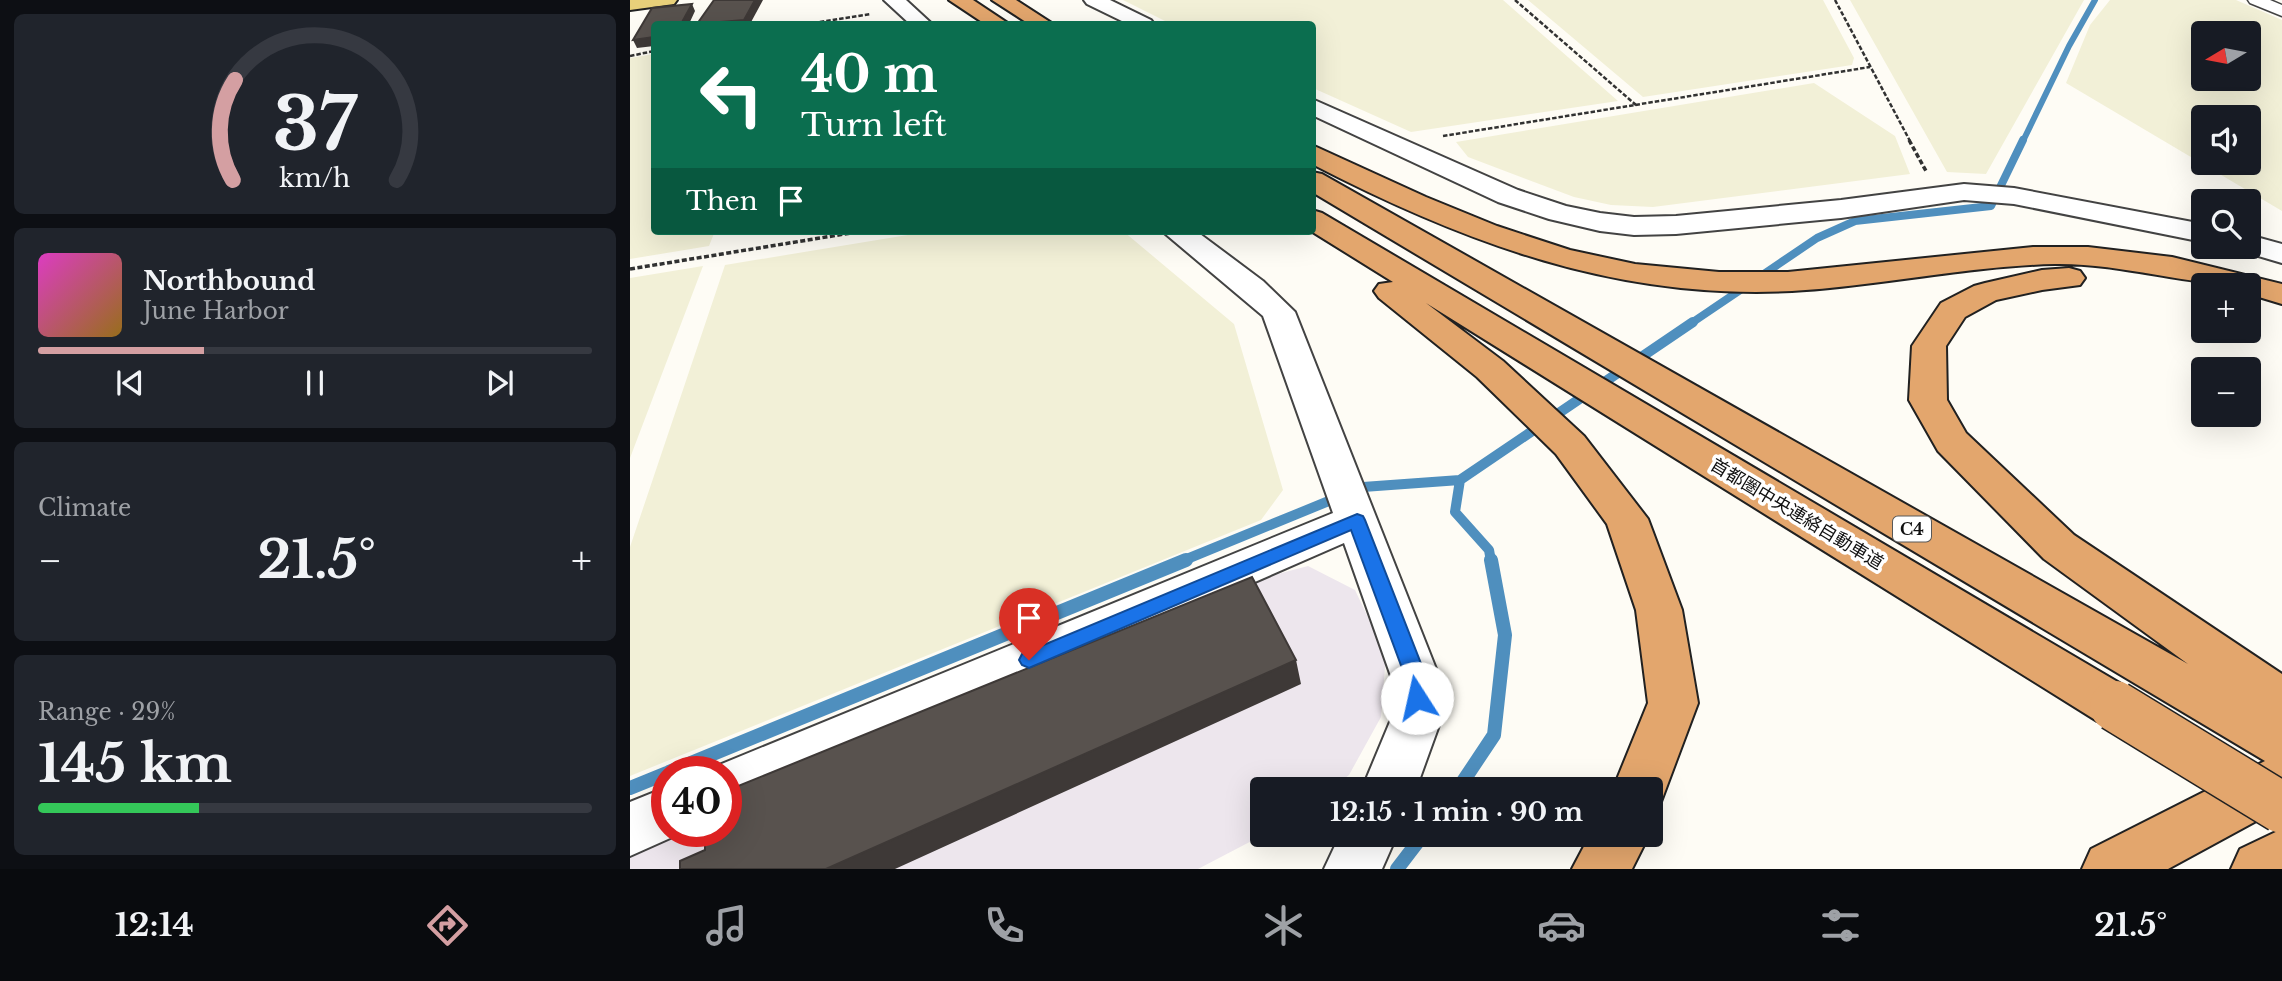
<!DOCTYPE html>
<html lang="en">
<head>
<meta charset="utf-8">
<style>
	:root { --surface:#171b24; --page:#20242c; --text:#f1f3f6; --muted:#9ea1a6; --line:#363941; --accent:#d49fa2 }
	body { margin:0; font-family:"Libre Baskerville","Noto Sans JP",serif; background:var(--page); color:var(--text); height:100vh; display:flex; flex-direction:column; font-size:26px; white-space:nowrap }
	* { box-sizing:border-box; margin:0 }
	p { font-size:23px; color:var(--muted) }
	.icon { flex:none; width:38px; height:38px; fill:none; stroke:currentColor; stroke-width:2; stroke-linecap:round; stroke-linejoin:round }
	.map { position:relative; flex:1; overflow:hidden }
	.details { display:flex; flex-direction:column; gap:14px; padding:14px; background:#0d0f14; width:630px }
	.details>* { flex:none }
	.hud { position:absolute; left:21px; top:21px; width:665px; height:214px; border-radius:7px; box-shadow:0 7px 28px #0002; background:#0b6e4f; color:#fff; overflow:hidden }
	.needle { width:46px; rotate:260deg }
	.fabs { position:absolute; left:1561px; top:21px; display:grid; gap:14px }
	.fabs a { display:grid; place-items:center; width:70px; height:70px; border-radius:7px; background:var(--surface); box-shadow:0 7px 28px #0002; font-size:35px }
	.speed { position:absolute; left:21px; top:756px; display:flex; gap:14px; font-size:35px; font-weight:700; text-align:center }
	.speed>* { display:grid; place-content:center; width:91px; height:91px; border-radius:50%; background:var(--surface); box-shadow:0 7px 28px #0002; line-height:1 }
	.speed .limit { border:10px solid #d22; background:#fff; color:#111 }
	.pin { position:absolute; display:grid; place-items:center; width:60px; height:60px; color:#fff; margin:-72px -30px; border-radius:50% 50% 50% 0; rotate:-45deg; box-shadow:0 0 7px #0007 }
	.pin .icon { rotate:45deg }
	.me { position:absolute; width:77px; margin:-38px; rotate:350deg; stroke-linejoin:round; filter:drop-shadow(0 0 5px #0008) }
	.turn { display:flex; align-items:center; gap:24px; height:147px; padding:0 35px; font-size:32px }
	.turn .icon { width:91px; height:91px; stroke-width:2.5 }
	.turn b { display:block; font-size:49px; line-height:60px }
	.then { display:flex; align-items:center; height:66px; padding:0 35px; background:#0003; gap:14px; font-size:26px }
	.big { font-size:52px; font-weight:800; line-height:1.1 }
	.details .card { flex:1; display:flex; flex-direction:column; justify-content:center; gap:10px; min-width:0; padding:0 24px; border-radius:10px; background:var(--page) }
	.details .dial { align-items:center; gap:0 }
	.dial svg { height:182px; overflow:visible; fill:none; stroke:var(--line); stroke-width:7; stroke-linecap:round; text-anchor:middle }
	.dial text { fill:var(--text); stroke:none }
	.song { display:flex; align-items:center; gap:21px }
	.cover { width:84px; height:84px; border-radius:10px; background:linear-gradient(135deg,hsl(310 70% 55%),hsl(40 70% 35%)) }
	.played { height:7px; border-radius:4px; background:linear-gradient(90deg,var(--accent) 30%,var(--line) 30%) }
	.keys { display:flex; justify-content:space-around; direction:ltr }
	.heat { display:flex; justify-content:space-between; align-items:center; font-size:38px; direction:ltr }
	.charge { height:10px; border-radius:5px; background:linear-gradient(90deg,#34c759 29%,var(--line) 0) }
	.trip { position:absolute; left:620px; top:777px; width:413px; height:70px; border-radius:7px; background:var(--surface); box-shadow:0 7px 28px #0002; font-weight:800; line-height:70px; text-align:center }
	.dock { display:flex; height:112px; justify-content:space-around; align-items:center; background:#090b0e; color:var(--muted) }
	.dock .icon { width:49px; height:49px }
	.dock .current { color:var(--accent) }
	.dock b { font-size:32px; color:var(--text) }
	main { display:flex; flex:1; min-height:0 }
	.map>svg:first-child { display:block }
	.industrial { fill:#ede6ed }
	.farmland { fill:#f2f0d7; fill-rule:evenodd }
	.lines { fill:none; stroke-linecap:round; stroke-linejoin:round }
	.stream-far3 { stroke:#4f8fbe; stroke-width:6 }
	.stream-far2 { stroke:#4f8fbe; stroke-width:8 }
	.stream-far1 { stroke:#4f8fbe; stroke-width:10 }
	.stream { stroke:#4f8fbe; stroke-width:14 }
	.minor-casing { stroke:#434343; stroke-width:3 }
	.tertiary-casing { stroke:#434343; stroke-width:4 }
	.primary-casing { stroke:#212121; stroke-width:4 }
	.motorway-casing { stroke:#212121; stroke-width:4 }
	.path-far1 { stroke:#323232; stroke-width:2.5; stroke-dasharray:4.5 2; stroke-linecap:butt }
	.path { stroke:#323232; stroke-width:3.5; stroke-dasharray:5 2.5; stroke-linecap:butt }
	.minor { fill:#fff; fill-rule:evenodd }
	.tertiary { fill:#fff; fill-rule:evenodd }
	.primary { fill:#e8d07a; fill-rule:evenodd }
	.motorway { fill:#e3a66d; fill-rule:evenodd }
	.motorway-bridge-casing { stroke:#212121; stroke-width:53; stroke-linecap:butt }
	.motorway-bridge { stroke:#e3a66d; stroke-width:50 }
	.shaded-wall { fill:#3e3937 }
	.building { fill:#58524e; stroke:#3e3937; stroke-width:2 }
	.route { fill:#1a73e8; stroke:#114b97; stroke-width:2 }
	.labels { text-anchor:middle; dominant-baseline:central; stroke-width:7; stroke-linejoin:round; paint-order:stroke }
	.shield { fill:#fff; stroke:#585858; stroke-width:2 }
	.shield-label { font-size:16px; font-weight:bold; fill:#101010 }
	.street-label { font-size:18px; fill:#101010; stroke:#fff }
</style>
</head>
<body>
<main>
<section class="details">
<div class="card dial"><svg viewBox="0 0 100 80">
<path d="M14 69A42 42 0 1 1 86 69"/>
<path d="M14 69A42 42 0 0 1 15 25" stroke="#d49fa2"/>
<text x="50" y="56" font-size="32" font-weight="700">37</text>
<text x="50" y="72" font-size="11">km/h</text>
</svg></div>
<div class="card">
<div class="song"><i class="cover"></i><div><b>Northbound</b><p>June Harbor</p></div></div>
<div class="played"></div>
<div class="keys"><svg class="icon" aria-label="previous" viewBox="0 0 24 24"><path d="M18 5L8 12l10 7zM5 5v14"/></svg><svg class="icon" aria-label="pause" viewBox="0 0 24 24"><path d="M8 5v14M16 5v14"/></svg><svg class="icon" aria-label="next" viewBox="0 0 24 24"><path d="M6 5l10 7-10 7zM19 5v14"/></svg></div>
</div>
<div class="card"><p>Climate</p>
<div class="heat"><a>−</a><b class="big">21.5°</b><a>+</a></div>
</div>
<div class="card"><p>Range · 29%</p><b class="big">145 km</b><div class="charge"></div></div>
</section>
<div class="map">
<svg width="1652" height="869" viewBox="0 0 1652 869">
	<rect width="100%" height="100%" fill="#fefcf5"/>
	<path class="industrial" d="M678,566L725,590L756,655L751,717L719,775L701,789H632L633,835L568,869H0V847L37,831H96L617,582Z"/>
	<path class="farmland" d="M493,0H873L988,101L781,132L683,88L682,24H541Z
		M898,0H1193L1224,58L1222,65L1013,97Z
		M1220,0H1454L1356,174L1317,172Z
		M1480,0H1606L1652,20V211L1436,83L1460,25ZM1573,33H1619V79H1573ZM1573,117H1619V163H1573Z
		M24,54V231H85L79,246L0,259V58Z
		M1184,83L1265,136L1280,174L1023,207L981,205L944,197L838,157L826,142Z
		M302,231H493L604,324L653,490L631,520L0,776V547L95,265Z
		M73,266L0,458V278Z"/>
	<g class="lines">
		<path class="stream-far3" d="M1393,141L1439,46L1465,0"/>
		<path class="stream-far2" d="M1060,324L1187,238L1225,221L1361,206L1393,140"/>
		<path class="stream-far1" d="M830,480L825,512L859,550L861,561
			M552,561L733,487L830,480L1063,322"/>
		<path class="stream" d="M39,772L556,560
			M0,788L37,773
			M828,789L864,735L875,635L861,560
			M767,869L793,835"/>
		<g class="minor-casing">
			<path id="minor" d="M1618,0H1640L1652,5V16L1620,3Z"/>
		</g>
		<g class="tertiary-casing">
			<path id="tertiary" d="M254,0H276L302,24H280Z
				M454,0H480L521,20L524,24H498L457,4Z
				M682,99L888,190L936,206L970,213L1004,217L1046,216L1211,200L1334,184L1384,188L1573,224V242L1384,204L1334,200L1211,218L1046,234L1004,235L970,231L919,219L868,202L682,115Z
				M532,231H566L633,281L665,312L810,679L812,717L786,789H732L762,717V679L714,543L96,813V772L77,770L703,513L633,316Z
				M1619,235L1652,244V263L1608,250L1606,247H1619Z
				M37,787V831H56L0,856V802Z
				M710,835H767L752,869H694Z"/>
		</g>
		<g class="primary-casing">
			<path id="primary" d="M0,0H47L44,4L0,10Z"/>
		</g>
		<g class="motorway-casing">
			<path id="motorway" d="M319,0H343L379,24H355Z
				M362,0H386L423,24H399Z
				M682,145L796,197L867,226L940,250L1005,264L1089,272H1158L1403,247H1458L1542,257L1652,284V304L1619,294V285C1554,285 1491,263 1425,264C1337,266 1250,286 1162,291C987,300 835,243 682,164Z
				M682,172L692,174L1558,664L1414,559L1308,451L1279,400L1282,346L1311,303L1344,286L1355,283L1412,270L1439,268L1450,271L1455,278L1450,285L1412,290L1366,300L1335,317L1316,346L1317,400L1336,433L1444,535L1652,674V807L1538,869H1452L1461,849L1635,761L682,192Z
				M682,210L692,213L1503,691L1510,706L1503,721L1485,728L1467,721L796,303L873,361L954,436L1018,519L1052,610L1068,703L1029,807L1020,810V789H983L1018,703L1006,610L977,524L926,454L847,377L749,298L744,291L749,284L763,282L681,231Z
				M1652,829V869H1601L1610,849Z
				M960,835H1019L1002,869H942Z"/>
		</g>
		<path class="path-far1" d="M885,0L1006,105
			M1205,0L1280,141
			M177,24L241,14
			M0,56L24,51
			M813,136L1240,67"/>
		<path class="path" d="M1279,140L1296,171
			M0,269L233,231"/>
		<use href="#minor" class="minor"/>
		<use href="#tertiary" class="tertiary"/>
		<use href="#primary" class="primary"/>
		<use href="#motorway" class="motorway"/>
		<g class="motorway-bridge-casing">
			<path id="motorway-bridge" d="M1485,706L1652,808"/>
		</g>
		<use href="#motorway-bridge" class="motorway-bridge"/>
	</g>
	<path class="shaded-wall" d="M125,0H133L120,24H67Z
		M62,4L65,11L59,24H51Z
		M24,37V46L7,48L3,40Z
		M666,660L671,684L265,869H196Z"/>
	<path class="building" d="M84,0H125L114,20L67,24Z
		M62,4L51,24H24V37L3,40L22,8Z
		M622,577L666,660L196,869H50V861L75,850V831H96V791Z"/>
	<path class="route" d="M727,514L733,516L735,520L797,679V698L794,704L787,707L780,704L777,698L776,679L721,530L399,668L392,665L389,660L392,654Z"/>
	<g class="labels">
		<rect class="shield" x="1263" y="516.5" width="38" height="25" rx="5"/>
		<g class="shield-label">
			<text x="1282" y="529">C4</text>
		</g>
		<g class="street-label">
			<text transform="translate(1167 514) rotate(31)">首都圏中央連絡自動車道</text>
		</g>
	</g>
</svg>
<div class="fabs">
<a><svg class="needle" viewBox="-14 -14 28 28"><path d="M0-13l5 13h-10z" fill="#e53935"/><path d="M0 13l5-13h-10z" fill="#9ea1a6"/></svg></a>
<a><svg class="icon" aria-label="sound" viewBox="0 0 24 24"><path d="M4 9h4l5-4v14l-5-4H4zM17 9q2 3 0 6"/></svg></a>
<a><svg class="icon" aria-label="search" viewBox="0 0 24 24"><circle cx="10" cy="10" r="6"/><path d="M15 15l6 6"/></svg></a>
<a>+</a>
<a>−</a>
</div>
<div class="speed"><div class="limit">40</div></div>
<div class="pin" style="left:399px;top:660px;background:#d93025"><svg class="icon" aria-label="arrive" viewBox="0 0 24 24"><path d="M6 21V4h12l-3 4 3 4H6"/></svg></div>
<svg class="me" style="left:787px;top:698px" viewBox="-20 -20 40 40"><circle r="19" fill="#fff"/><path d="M0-13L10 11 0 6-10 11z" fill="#1a73e8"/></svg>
<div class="trip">12:15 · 1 min · 90 m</div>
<div class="hud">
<div class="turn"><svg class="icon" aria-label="left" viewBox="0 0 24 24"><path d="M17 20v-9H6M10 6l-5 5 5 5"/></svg><div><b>40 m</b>Turn left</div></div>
<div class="then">Then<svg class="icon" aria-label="arrive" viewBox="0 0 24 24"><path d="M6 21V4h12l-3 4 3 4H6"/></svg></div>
</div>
</div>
</main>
<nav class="dock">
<b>12:14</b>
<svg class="icon current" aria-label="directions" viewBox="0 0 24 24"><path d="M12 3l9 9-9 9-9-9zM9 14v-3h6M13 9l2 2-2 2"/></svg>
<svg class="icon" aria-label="music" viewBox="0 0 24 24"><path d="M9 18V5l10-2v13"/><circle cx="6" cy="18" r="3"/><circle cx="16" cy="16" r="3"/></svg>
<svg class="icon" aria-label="phone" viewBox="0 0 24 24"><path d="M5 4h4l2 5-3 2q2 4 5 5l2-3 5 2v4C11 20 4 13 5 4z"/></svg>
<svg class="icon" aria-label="climate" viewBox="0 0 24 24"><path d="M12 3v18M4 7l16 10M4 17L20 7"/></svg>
<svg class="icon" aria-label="car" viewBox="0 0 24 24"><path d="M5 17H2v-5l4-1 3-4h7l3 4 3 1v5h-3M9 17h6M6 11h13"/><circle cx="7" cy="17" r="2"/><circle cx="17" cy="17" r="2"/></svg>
<svg class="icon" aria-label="filters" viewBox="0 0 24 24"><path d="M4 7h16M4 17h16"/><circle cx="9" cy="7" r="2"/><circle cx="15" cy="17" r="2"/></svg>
<b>21.5°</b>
</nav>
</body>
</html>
